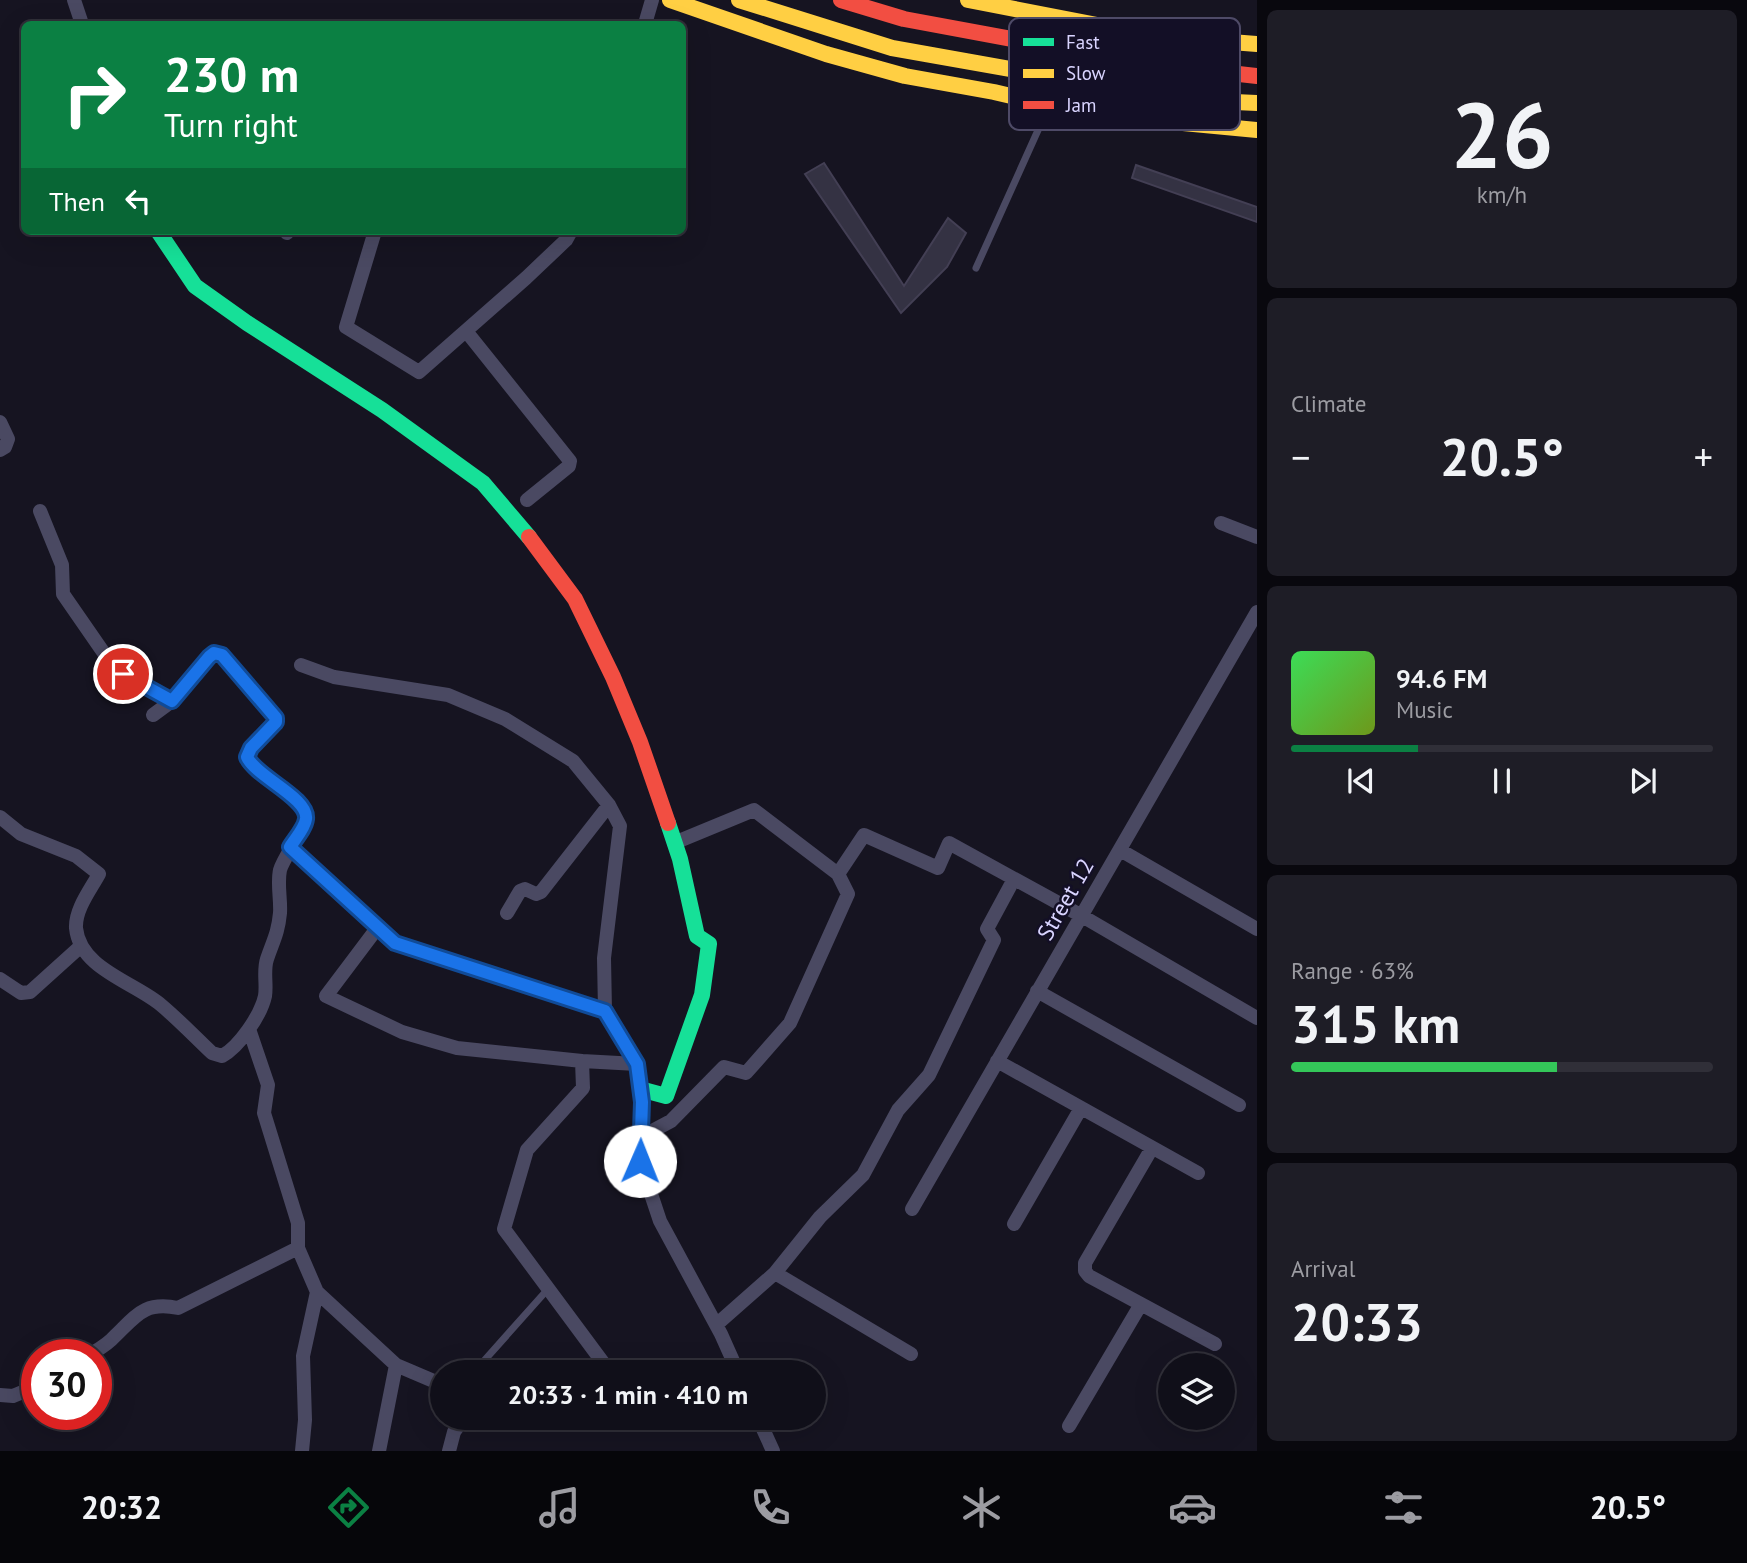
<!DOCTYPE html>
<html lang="en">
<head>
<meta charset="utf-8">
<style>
	:root { --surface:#100f19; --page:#1e1d26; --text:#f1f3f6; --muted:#9c9ca2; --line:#302f38; --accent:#0b8043 }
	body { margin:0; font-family:"PT Sans",sans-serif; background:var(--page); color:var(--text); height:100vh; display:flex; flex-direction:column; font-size:26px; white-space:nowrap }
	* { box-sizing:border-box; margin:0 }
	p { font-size:23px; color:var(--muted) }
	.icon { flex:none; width:38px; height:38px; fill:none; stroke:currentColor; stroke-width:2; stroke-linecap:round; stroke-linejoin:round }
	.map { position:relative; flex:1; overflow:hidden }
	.drawer { display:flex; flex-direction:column; gap:10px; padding:10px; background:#09080e; width:490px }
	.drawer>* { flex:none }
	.guide { position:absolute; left:21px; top:21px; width:665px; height:214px; border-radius:10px; box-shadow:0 7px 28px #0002,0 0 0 2px var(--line); background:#0b8043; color:#fff; overflow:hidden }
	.fabs { position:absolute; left:1158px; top:1353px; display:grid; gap:14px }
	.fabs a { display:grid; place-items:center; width:77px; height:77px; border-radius:50%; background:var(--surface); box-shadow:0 7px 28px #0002,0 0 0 2px var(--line); font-size:35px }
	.speed { position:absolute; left:21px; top:1339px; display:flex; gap:14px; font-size:35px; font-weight:700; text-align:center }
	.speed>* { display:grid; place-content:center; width:91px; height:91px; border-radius:50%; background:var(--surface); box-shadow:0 7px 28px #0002,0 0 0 2px var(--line); line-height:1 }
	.speed .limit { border:10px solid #d22; background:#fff; color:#111 }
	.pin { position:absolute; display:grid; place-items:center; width:60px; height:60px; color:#fff; margin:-30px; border:4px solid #fff; border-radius:50%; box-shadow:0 2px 7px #0007 }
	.me { position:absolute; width:77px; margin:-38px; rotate:1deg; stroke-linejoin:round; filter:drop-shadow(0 0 5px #0008) }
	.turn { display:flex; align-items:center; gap:24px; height:147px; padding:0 28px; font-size:32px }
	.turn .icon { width:91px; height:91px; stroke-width:2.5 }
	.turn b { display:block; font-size:49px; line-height:60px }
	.then { display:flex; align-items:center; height:66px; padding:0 28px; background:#0003; gap:14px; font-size:26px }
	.big { font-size:52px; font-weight:600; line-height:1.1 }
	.drawer .tile { flex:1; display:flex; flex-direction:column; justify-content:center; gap:10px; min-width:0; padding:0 24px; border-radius:10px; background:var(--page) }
	.drawer .dial { align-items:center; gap:0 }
	.dial b { font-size:91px; line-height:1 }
	.song { display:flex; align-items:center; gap:21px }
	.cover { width:84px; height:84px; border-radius:10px; background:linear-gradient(135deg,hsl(130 70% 55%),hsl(80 70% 35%)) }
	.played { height:7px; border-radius:4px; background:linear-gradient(90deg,var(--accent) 30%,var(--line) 30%) }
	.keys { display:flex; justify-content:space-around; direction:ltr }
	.heat { display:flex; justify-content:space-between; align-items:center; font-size:38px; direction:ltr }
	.charge { height:10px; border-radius:5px; background:linear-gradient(90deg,#34c759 63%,var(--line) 0) }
	.trip { position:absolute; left:430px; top:1360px; width:396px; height:70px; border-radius:35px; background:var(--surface); box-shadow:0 7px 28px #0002,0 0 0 2px var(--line); font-weight:600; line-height:70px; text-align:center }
	.menu { display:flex; height:112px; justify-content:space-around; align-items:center; background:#06060a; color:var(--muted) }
	.menu .icon { width:49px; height:49px }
	.menu .on { color:var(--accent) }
	.menu b { font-size:32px; color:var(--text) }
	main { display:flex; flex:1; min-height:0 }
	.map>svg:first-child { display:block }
	.building { fill:#343243; stroke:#433f54; stroke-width:2 }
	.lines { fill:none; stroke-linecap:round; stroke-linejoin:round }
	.lane { stroke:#4a4962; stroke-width:7 }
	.street { stroke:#4a4962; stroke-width:14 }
	.fast { stroke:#16e098; stroke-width:16 }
	.slow { stroke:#ffcf43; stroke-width:16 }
	.jam { stroke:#f24e42; stroke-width:16 }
	.route-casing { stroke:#114b97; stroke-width:18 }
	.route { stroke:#1a73e8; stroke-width:12 }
	.labels { text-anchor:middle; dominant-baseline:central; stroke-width:5; stroke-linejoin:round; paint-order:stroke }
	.street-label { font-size:23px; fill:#d9d4ff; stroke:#130f26 }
	.key { fill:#130f26; stroke:#4e4a67; stroke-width:2 }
	.key-label { font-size:19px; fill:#d9d4ff }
</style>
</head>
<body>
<main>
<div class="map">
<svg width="1257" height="1451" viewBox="0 0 1257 1451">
	<rect width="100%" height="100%" fill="#161421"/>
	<path class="building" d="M824,163L904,286L948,218L966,233L947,267L901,313L805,174Z
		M1136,165L1257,207V222L1132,178Z"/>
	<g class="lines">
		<path class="lane" d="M976,268L1048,108
			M474,1372L548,1289"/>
		<path class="street" d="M74,0L82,24
			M645,24L652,0
			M375,231L346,327L419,372L526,278L566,240L571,231
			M287,233L288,231
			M466,331L570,461L569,466L527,500
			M0,422L8,439L5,447L0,450
			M40,511L62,565L63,594L108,659L123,674L172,701
			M1221,523L1257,537
			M301,665L334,677L448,695L505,719L573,761L609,805L620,826L604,958L605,1011L637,1064L642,1102L640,1161L660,1221L721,1334L738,1372
			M0,817L21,834L76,856L99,874C91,889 75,909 76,928C80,969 134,982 161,1005C179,1020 195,1037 212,1053L222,1056C239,1047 261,1015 265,996C267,984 263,971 267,959C273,941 278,934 280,913C281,900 277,884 280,870C284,855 309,826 306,813C303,799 259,772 247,760C247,746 266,733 276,722V718L222,655L214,653L172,701L153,715
			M674,843L754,810L838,874L864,835L938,868L949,843L1082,916L1257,1018
			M290,847L395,942L605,1011
			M1120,850L1257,929
			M507,913L520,891L525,889L536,894L541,892L609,805
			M378,927L326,996L402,1032L457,1048L582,1061
			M0,979L21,993L30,992L81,946
			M1037,991L1239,1105
			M249,1029L268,1085L264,1113L298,1223V1248L317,1292L303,1356L305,1420L302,1451
			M997,1061L1198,1173
			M641,1137L671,1121L724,1067L746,1073L790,1023L848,894L838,874
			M1152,1148L1085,1263V1271L1089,1276L1215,1344
			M912,1209L1257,612
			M1014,1224L1081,1108
			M775,1273L911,1354
			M317,1292L396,1365L379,1451
			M716,1325L775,1273L820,1217L863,1175L898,1110L929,1075L994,940L987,929L1014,879
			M91,1354C99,1349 108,1344 114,1337C136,1316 144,1301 178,1308L298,1248
			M396,1365L443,1385
			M610,1372L504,1229L527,1150L583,1088L582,1061L637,1064
			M0,1395L13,1396L37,1386
			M758,1418L773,1451
			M1069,1426L1141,1304
			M449,1451L454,1432L464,1418"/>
		<path class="fast" d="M158,231L195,286L247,323L382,410L483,483L529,537
			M640,1089L666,1096L702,995L709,944L697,936L680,859L668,823"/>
		<path class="slow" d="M670,0L826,54L905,76L994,92L1088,114L1257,130
			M739,0L892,48L1133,91L1212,101L1257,103
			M968,0L1154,36L1257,44"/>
		<path class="jam" d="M841,0L904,19L1141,63L1257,76
			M529,537L575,599L613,677L640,742L668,823"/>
	</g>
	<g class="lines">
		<g class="route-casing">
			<path id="route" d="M123,674L172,701L209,657L214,653L222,655L276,718V722L251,748L247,757C256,777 309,798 306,819C305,828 295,839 290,847L395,943L605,1011L637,1064L642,1102L640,1161"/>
		</g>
		<use href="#route" class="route"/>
	</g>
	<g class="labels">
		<g class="street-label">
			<text transform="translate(1065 899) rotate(-60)">Street 12</text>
		</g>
	</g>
	<rect x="1009" y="18" width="231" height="112" rx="10" class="key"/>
	<rect x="1023" y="38" width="31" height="8" fill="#16e098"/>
	<rect x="1023" y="69" width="31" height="9" fill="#ffcf43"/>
	<rect x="1023" y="101" width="31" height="8" fill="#f24e42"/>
	<g class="key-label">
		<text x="1066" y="49">Fast</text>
		<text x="1066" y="80">Slow</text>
		<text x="1066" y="112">Jam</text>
	</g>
</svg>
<div class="fabs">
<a><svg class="icon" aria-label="layers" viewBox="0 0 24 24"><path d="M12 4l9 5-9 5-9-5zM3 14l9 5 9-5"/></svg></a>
</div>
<div class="speed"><div class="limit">30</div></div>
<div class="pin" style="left:123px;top:674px;background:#d93025"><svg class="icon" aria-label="arrive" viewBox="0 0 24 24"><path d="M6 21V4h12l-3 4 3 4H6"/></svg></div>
<svg class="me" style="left:640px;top:1161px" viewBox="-20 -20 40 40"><circle r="19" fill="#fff"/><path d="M0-13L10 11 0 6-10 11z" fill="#1a73e8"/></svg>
<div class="trip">20:33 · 1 min · 410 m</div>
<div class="guide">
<div class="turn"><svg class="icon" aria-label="right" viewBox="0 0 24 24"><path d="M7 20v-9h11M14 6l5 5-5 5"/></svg><div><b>230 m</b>Turn right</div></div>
<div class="then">Then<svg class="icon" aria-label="left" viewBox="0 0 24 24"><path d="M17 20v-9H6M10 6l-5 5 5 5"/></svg></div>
</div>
</div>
<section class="drawer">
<div class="tile dial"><b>26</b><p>km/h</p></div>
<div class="tile"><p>Climate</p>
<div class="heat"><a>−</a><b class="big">20.5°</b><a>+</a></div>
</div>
<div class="tile">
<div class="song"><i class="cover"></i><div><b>94.6 FM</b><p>Music</p></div></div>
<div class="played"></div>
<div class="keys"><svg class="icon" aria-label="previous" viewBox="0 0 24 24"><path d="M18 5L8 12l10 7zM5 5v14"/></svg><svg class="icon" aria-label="pause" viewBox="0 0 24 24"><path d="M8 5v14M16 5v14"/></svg><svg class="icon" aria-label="next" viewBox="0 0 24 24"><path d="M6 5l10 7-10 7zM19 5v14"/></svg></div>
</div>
<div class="tile"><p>Range · 63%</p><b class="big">315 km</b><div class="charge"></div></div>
<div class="tile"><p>Arrival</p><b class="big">20:33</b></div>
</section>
</main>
<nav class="menu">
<b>20:32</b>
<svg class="icon on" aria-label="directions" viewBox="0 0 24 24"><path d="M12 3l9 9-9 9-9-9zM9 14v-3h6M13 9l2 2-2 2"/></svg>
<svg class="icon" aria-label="music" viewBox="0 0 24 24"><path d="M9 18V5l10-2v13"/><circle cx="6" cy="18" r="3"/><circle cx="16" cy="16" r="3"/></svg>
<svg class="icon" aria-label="phone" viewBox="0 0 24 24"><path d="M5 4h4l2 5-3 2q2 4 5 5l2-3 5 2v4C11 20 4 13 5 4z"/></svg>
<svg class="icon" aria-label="climate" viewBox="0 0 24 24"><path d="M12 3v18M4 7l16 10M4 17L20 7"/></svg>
<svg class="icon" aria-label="car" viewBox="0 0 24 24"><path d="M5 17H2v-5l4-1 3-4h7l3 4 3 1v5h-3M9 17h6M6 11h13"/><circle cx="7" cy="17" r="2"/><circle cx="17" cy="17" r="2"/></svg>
<svg class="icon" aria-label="filters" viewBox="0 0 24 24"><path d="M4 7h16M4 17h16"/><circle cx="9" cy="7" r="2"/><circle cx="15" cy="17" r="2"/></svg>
<b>20.5°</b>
</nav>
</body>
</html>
